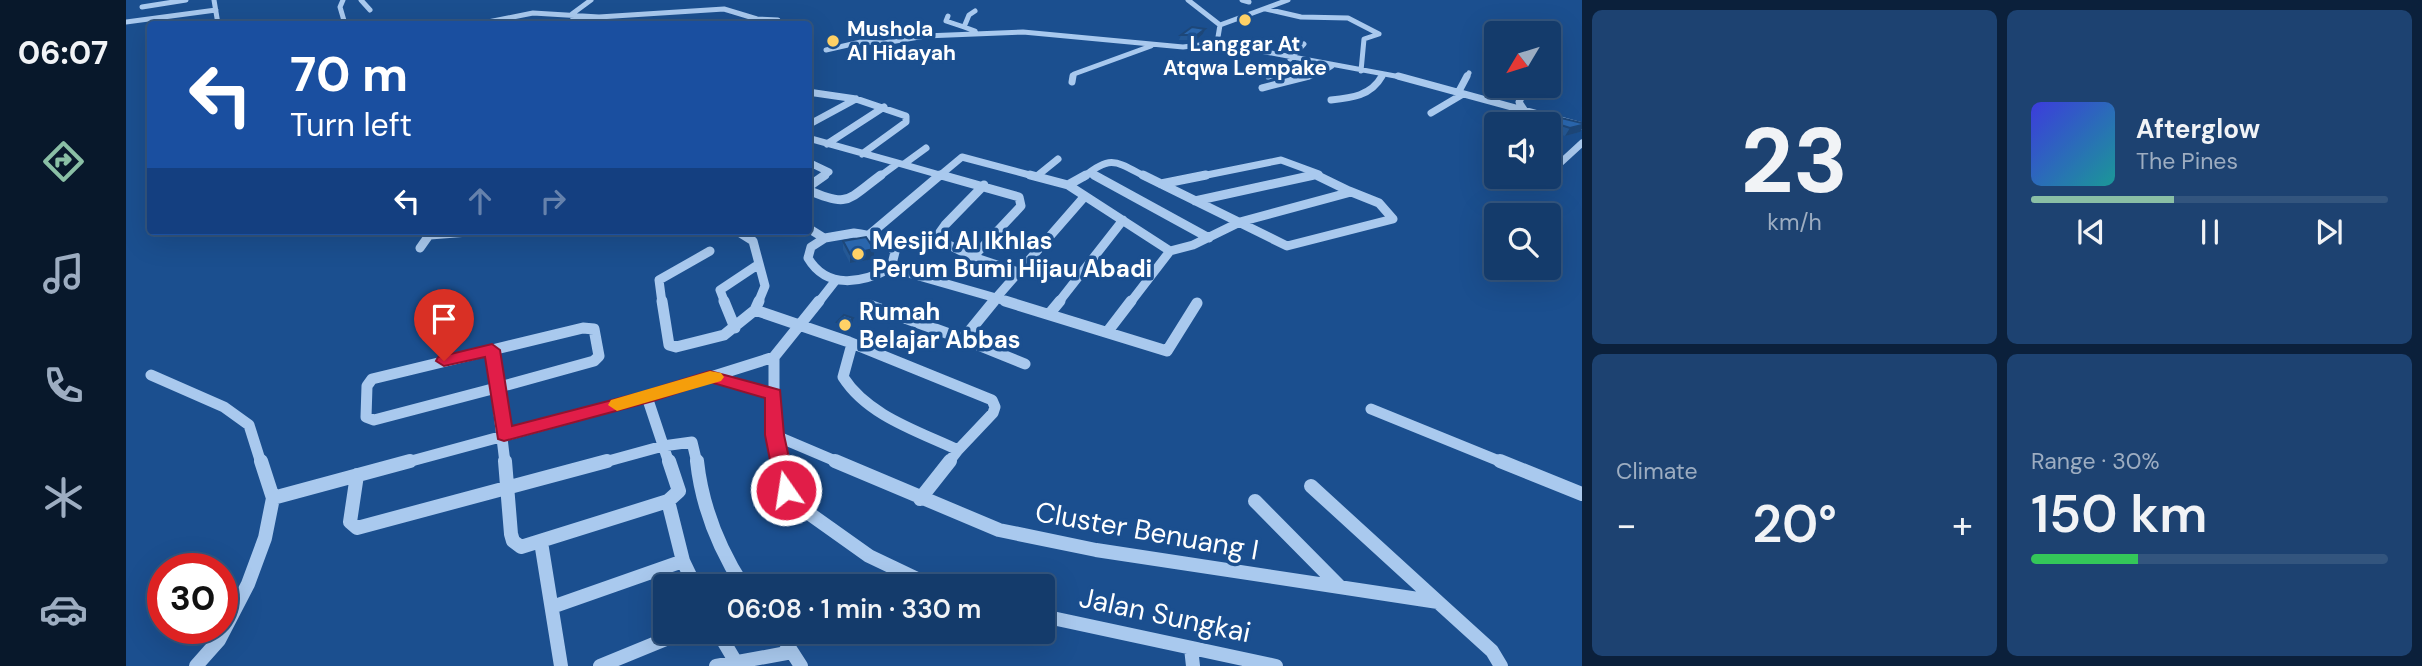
<!DOCTYPE html>
<html lang="en">
<head>
<meta charset="utf-8">
<style>
	:root { --surface:#143b6b; --page:#1d4271; --text:#f1f3f6; --muted:#9dadc1; --line:#33557e; --accent:#8abfa5 }
	body { margin:0; font-family:"DM Sans",sans-serif; background:var(--page); color:var(--text); height:100vh; display:flex; flex-direction:column; font-size:26px; white-space:nowrap }
	* { box-sizing:border-box; margin:0 }
	p { font-size:23px; color:var(--muted) }
	.icon { flex:none; width:38px; height:38px; fill:none; stroke:currentColor; stroke-width:2; stroke-linecap:round; stroke-linejoin:round }
	.map { position:relative; flex:1; overflow:hidden }
	.side { display:flex; flex-direction:column; gap:10px; padding:10px; background:#0b203b; width:840px }
	.side>* { flex:none }
	.banner { position:absolute; left:21px; top:21px; width:665px; height:214px; border-radius:7px; box-shadow:0 7px 28px #0002,0 0 0 2px var(--line); background:#1a4fa0; color:#fff; overflow:hidden }
	.needle { width:46px; rotate:232deg }
	.controls { position:absolute; left:1358px; top:21px; display:grid; gap:14px }
	.controls a { display:grid; place-items:center; width:77px; height:77px; border-radius:7px; background:var(--surface); box-shadow:0 7px 28px #0002,0 0 0 2px var(--line); font-size:35px }
	.speed { position:absolute; left:21px; top:553px; display:flex; gap:14px; font-size:35px; font-weight:700; text-align:center }
	.speed>* { display:grid; place-content:center; width:91px; height:91px; border-radius:50%; background:var(--surface); box-shadow:0 7px 28px #0002,0 0 0 2px var(--line); line-height:1 }
	.speed .limit { border:10px solid #d22; background:#fff; color:#111 }
	.pin { position:absolute; display:grid; place-items:center; width:60px; height:60px; color:#fff; margin:-72px -30px; border-radius:50% 50% 50% 0; rotate:-45deg; box-shadow:0 0 7px #0007 }
	.pin .icon { rotate:45deg }
	.me { position:absolute; width:77px; margin:-38px; rotate:347deg; stroke-linejoin:round; filter:drop-shadow(0 0 5px #0008) }
	.turn { display:flex; align-items:center; gap:24px; height:147px; padding:0 28px; font-size:32px }
	.turn .icon { width:91px; height:91px; stroke-width:2.5 }
	.turn b { display:block; font-size:49px; line-height:60px }
	.lanes { display:flex; align-items:center; height:66px; padding:0 28px; background:#0003; justify-content:center; gap:35px; direction:ltr }
	.lanes .off { opacity:.35 }
	.big { font-size:52px; font-weight:600; line-height:1.1 }
	.side .tile { flex:1; display:flex; flex-direction:column; justify-content:center; gap:10px; min-width:0; padding:0 24px; border-radius:10px; background:var(--page) }
	.side .dial { align-items:center; gap:0 }
	.dial b { font-size:91px; line-height:1 }
	.song { display:flex; align-items:center; gap:21px }
	.cover { width:84px; height:84px; border-radius:10px; background:linear-gradient(135deg,hsl(240 70% 55%),hsl(180 70% 35%)) }
	.played { height:7px; border-radius:4px; background:linear-gradient(90deg,var(--accent) 40%,var(--line) 40%) }
	.keys { display:flex; justify-content:space-around; direction:ltr }
	.heat { display:flex; justify-content:space-between; align-items:center; font-size:38px; direction:ltr }
	.charge { height:10px; border-radius:5px; background:linear-gradient(90deg,#34c759 30%,var(--line) 0) }
	.side .tiles { flex:1; display:grid; gap:10px; grid-template-columns:repeat(2,1fr) }
	.trip { position:absolute; left:527px; top:574px; width:402px; height:70px; border-radius:7px; background:var(--surface); box-shadow:0 7px 28px #0002,0 0 0 2px var(--line); font-weight:600; line-height:70px; text-align:center }
	main { display:flex; flex:1; min-height:0 }
	.dock { display:flex; flex-direction:column; width:126px; justify-content:space-around; align-items:center; background:#08182b; color:var(--muted) }
	.dock .icon { width:49px; height:49px }
	.dock .active { color:var(--accent) }
	.dock b { font-size:32px; color:var(--text) }
	.map>svg:first-child { display:block }
	.lines { fill:none; stroke-linecap:round; stroke-linejoin:round }
	.minor-far4 { stroke:#a9c9ee; stroke-width:5 }
	.minor-far3 { stroke:#a9c9ee; stroke-width:7 }
	.minor-far2 { stroke:#a9c9ee; stroke-width:9 }
	.minor-far1 { stroke:#a9c9ee; stroke-width:11 }
	.minor { stroke:#a9c9ee; stroke-width:14 }
	.wall { fill:#245895 }
	.shaded-wall { fill:#1d4779 }
	.building { fill:#2a66ad; stroke:#1d4779; stroke-width:2 }
	.route { fill:#e11d48; stroke:#92132f; stroke-width:2 }
	.slow { fill:#f59e0b }
	.poi-dot { fill:#ffd166; stroke:#1b4f8f; stroke-width:2.5 }
	.labels { text-anchor:middle; dominant-baseline:central; stroke-width:7; stroke-linejoin:round; paint-order:stroke }
	.far-poi-label { font-size:21px; font-weight:bold; fill:#fff; stroke:#1b4f8f; text-anchor:start }
	.poi-label { font-size:24px; font-weight:bold; fill:#fff; stroke:#1b4f8f; text-anchor:start }
	.near-street-label { font-size:28px; fill:#fff; stroke:#1b4f8f }
</style>
</head>
<body>
<main>
<nav class="dock">
<b>06:07</b>
<svg class="icon active" aria-label="directions" viewBox="0 0 24 24"><path d="M12 3l9 9-9 9-9-9zM9 14v-3h6M13 9l2 2-2 2"/></svg>
<svg class="icon" aria-label="music" viewBox="0 0 24 24"><path d="M9 18V5l10-2v13"/><circle cx="6" cy="18" r="3"/><circle cx="16" cy="16" r="3"/></svg>
<svg class="icon" aria-label="phone" viewBox="0 0 24 24"><path d="M5 4h4l2 5-3 2q2 4 5 5l2-3 5 2v4C11 20 4 13 5 4z"/></svg>
<svg class="icon" aria-label="climate" viewBox="0 0 24 24"><path d="M12 3v18M4 7l16 10M4 17L20 7"/></svg>
<svg class="icon" aria-label="car" viewBox="0 0 24 24"><path d="M5 17H2v-5l4-1 3-4h7l3 4 3 1v5h-3M9 17h6M6 11h13"/><circle cx="7" cy="17" r="2"/><circle cx="17" cy="17" r="2"/></svg>
</nav>
<div class="map">
<svg width="1456" height="666" viewBox="0 0 1456 666">
	<rect width="100%" height="100%" fill="#1b4f8f"/>
	<g class="lines">
		<path class="minor-far4" d="M88,0L92,24
			M217,0L214,7L219,24
			M235,0L244,10
			M1062,0L1094,25
			M1116,0L1123,2
			M16,7L60,0
			M1140,9L1175,17L1222,18L1253,34L1238,39L1235,71
			M849,11L843,15L838,27L849,31
			M822,16L820,21L838,27
			M0,22L90,10
			M352,24L407,13L473,17L598,9L631,19L652,20
			M448,24L446,14L465,0
			M1091,43L1094,25L1162,0
			M700,50L735,42L758,43L799,36L897,32L1057,47L1091,43L1280,78
			M1164,59L1178,44
			M1142,77L1162,71L1174,61
			M947,78L948,74L1025,46
			M1176,78L1193,74L1206,66
			M1255,78L1257,74
			M1340,78L1343,73"/>
		<path class="minor-far3" d="M1272,76L1456,126
			M946,82L947,76
			M1136,88L1183,76
			M682,92L730,99L780,116V122L736,154
			M1332,93L1341,76
			M1205,100C1225,98 1245,96 1256,76
			M1399,111L1393,102L1401,86
			M1305,113L1337,94
			M1408,124L1421,117
			M682,125L730,99
			M682,138L772,163
			M701,144L758,107
			M682,162L703,172L696,177
			M778,164L800,148
			M1431,166L1456,143
			M964,173L971,177
			M1190,175L1194,177
			M911,176L932,159
			M753,177L772,163L821,177
			M812,177L836,157L911,177
			M958,177C985,154 991,162 1020,177
			M1071,177L1155,160L1193,174L1180,177"/>
		<path class="minor-far2" d="M815,175L893,197L895,206L847,257
			M904,175L942,185L960,175
			M968,175L1083,238
			M1017,175L1161,246L1267,219L1253,203L1223,191
			M1035,184L1080,175
			M858,185L819,225L814,232L815,241L847,257L892,272
			M942,185L1044,251
			M682,187L699,175
			M682,190C723,208 721,200 755,175
			M1069,201L1188,175
			M682,228L698,238
			M611,231L627,241L639,286L632,303
			M728,233C745,235 758,239 769,252L765,268C736,283 701,290 682,258L685,247L699,238Z
			M304,235L355,231
			M743,235L814,175
			M294,248L306,231
			M765,268L870,298L866,303
			M536,303L533,280L584,251
			M599,303L594,290L630,266
			M692,303L710,280
			M885,303L870,298L959,196
			M932,303L997,220
			M1004,303L1044,251L1067,245L1114,222L1225,192L1190,175"/>
		<path class="minor-far1" d="M536,301L543,345L550,347L598,335L629,310
			M598,301L609,328
			M633,301L629,310L723,342L866,400L869,407L867,413L832,450C792,431 742,416 717,377L726,344
			M879,301L1041,351L1071,303
			M743,305L837,339L868,301
			M924,313L934,301
			M982,331L1005,301
			M837,339L899,364
			M366,350L370,388
			M366,350L246,379L241,386L240,417L248,420L370,388
			M366,350L457,328L468,329L473,356L468,361L370,388
			M648,357V431L652,463
			M648,357L693,301
			M25,375L98,407L123,425L135,463
			M587,377L648,394
			M370,388L379,463
			M521,397L543,463
			M1245,409L1378,463
			M648,435L714,463
			M278,463L521,397L648,357
			M475,463L537,446L566,442L571,463
			M822,463L832,450"/>
		<path class="minor" d="M379,461L385,534L387,541L395,547L542,501L553,491L543,461
			M571,461C576,507 592,547 617,586
			M652,461L667,502L743,556L806,586
			M709,461L873,530L970,550L1312,602L1366,651L1375,666
			M1374,461L1456,494
			M231,475L224,522L231,528L481,461
			M1185,486L1312,602
			M147,498L284,461
			M794,499L824,461
			M542,501L557,561L569,586
			M1129,501L1213,586
			M415,542L435,666
			M426,607L557,561
			M917,616L1150,666
			M592,632L611,664
			M1065,648L1067,666
			M666,652L675,666
			M70,666L93,640L122,584L139,538L147,498L135,461
			M474,666L557,632
			M590,666L666,652L653,632"/>
	</g>
	<path class="wall" d="M1079,29L1077,34L1070,40H1053L1055,35Z
		M1419,120L1454,132L1439,136L1423,130V124H1416Z
		M717,241L748,249V259L724,263L717,250Z
		M711,322L727,323L721,330L711,327Z"/>
	<path class="shaded-wall" d="M1079,29L1077,34L1070,40L1071,35Z
		M1456,125V129L1454,132L1439,136L1444,128Z
		M748,249V259L724,263V254Z
		M727,318V323L721,330V325Z"/>
	<path class="building" d="M1066,27L1079,29L1071,35H1055Z
		M1427,116L1456,123V125L1444,128L1419,120Z
		M740,237L748,249L724,254L717,241Z
		M718,315L727,318L721,325L711,322Z"/>
	<path class="route" d="M366,344L374,350L386,426L517,392L584,371L654,390L658,435L670,490L667,496H653L650,490L639,435V398L584,382L527,401L378,441L372,439L359,357L318,366L310,361L312,357Z"/>
	<path class="slow" d="M584,371L595,373L598,377L595,381L491,411L482,405L485,400Z"/>
	<g class="poi-dot">
		<circle cx="1119" cy="20" r="7"/>
		<circle cx="707" cy="41" r="7"/>
		<circle cx="732" cy="254" r="7"/>
		<circle cx="719" cy="325" r="7"/>
	</g>
	<g class="labels">
		<g class="far-poi-label">
			<text x="721" y="29">Mushola<tspan x="721" dy="24">Al Hidayah</tspan></text>
			<text x="1119" y="44" text-anchor="middle">Langgar At<tspan x="1119" dy="24">Atqwa Lempake</tspan></text>
		</g>
		<g class="poi-label">
			<text x="746" y="240">Mesjid Al Ikhlas<tspan x="746" dy="28">Perum Bumi Hijau Abadi</tspan></text>
			<text x="733" y="311">Rumah<tspan x="733" dy="28">Belajar Abbas</tspan></text>
		</g>
		<g class="near-street-label">
			<text transform="translate(1021 531) rotate(10)">Cluster Benuang I</text>
			<text transform="translate(1039 615) rotate(12)">Jalan Sungkai</text>
		</g>
	</g>
</svg>
<div class="controls">
<a><svg class="needle" viewBox="-14 -14 28 28"><path d="M0-13l5 13h-10z" fill="#e53935"/><path d="M0 13l5-13h-10z" fill="#9dadc1"/></svg></a>
<a><svg class="icon" aria-label="sound" viewBox="0 0 24 24"><path d="M4 9h4l5-4v14l-5-4H4zM17 9q2 3 0 6"/></svg></a>
<a><svg class="icon" aria-label="search" viewBox="0 0 24 24"><circle cx="10" cy="10" r="6"/><path d="M15 15l6 6"/></svg></a>
</div>
<div class="speed"><div class="limit">30</div></div>
<div class="pin" style="left:318px;top:361px;background:#d93025"><svg class="icon" aria-label="arrive" viewBox="0 0 24 24"><path d="M6 21V4h12l-3 4 3 4H6"/></svg></div>
<svg class="me" style="left:660px;top:490px" viewBox="-20 -20 40 40"><circle r="17" fill="#e11d48" stroke="#fff" stroke-width="3"/><path d="M0-11L8 9 0 5-8 9z" fill="#fff"/></svg>
<div class="trip">06:08 · 1 min · 330 m</div>
<div class="banner">
<div class="turn"><svg class="icon" aria-label="left" viewBox="0 0 24 24"><path d="M17 20v-9H6M10 6l-5 5 5 5"/></svg><div><b>70 m</b>Turn left</div></div>
<div class="lanes"><svg class="icon" aria-label="left" viewBox="0 0 24 24"><path d="M17 20v-9H6M10 6l-5 5 5 5"/></svg><svg class="icon off" aria-label="ahead" viewBox="0 0 24 24"><path d="M12 20V5M6 11l6-6 6 6"/></svg><svg class="icon off" aria-label="right" viewBox="0 0 24 24"><path d="M7 20v-9h11M14 6l5 5-5 5"/></svg></div>
</div>
</div>
<section class="side">
<div class="tiles">
<div class="tile dial"><b>23</b><p>km/h</p></div>
<div class="tile">
<div class="song"><i class="cover"></i><div><b>Afterglow</b><p>The Pines</p></div></div>
<div class="played"></div>
<div class="keys"><svg class="icon" aria-label="previous" viewBox="0 0 24 24"><path d="M18 5L8 12l10 7zM5 5v14"/></svg><svg class="icon" aria-label="pause" viewBox="0 0 24 24"><path d="M8 5v14M16 5v14"/></svg><svg class="icon" aria-label="next" viewBox="0 0 24 24"><path d="M6 5l10 7-10 7zM19 5v14"/></svg></div>
</div>
<div class="tile"><p>Climate</p>
<div class="heat"><a>−</a><b class="big">20°</b><a>+</a></div>
</div>
<div class="tile"><p>Range · 30%</p><b class="big">150 km</b><div class="charge"></div></div>
</div>
</section>
</main>
</body>
</html>
